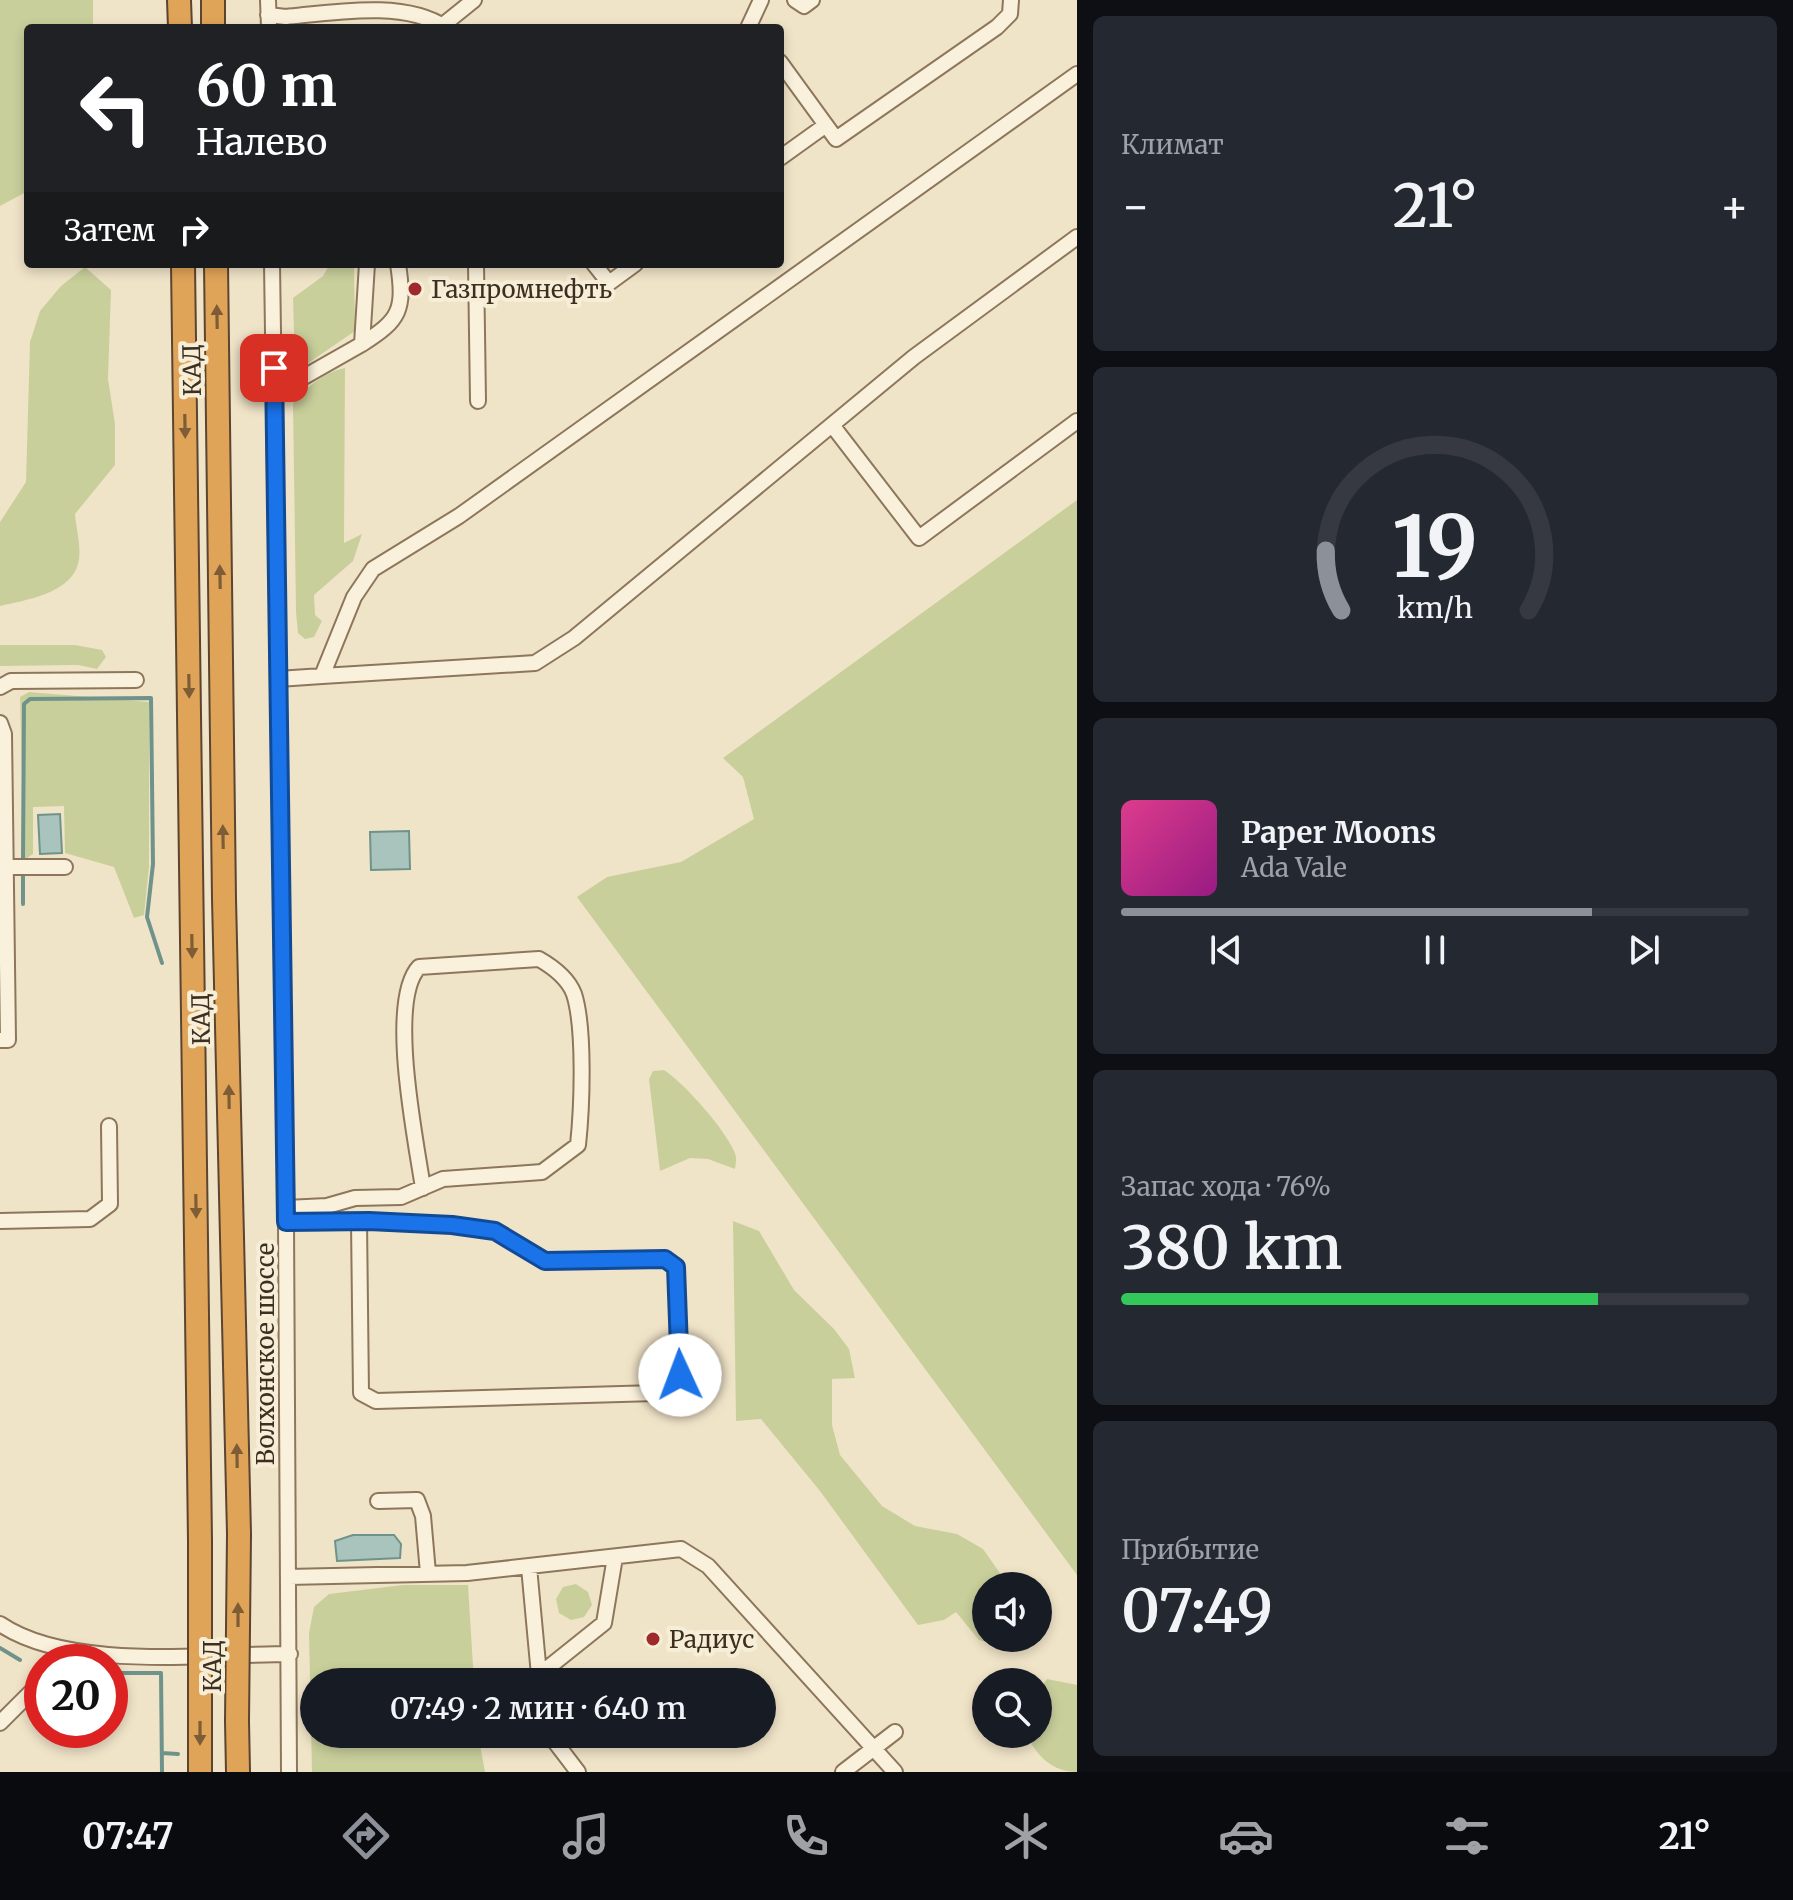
<!DOCTYPE html>
<html lang="ru">
<head>
<meta charset="utf-8">
<style>
	:root { --surface:#171b24; --page:#242831; --text:#f1f3f6; --muted:#9ea1a6; --line:#363941; --accent:#8c9099 }
	body { margin:0; font-family:Merriweather,serif; background:var(--page); color:var(--text); height:100vh; display:flex; flex-direction:column; font-size:30px; white-space:nowrap }
	* { box-sizing:border-box; margin:0 }
	p { font-size:26px; color:var(--muted) }
	.icon { flex:none; width:44px; height:44px; fill:none; stroke:currentColor; stroke-width:2; stroke-linecap:round; stroke-linejoin:round }
	.map { position:relative; flex:1; overflow:hidden }
	.panel { display:flex; flex-direction:column; gap:16px; padding:16px; background:#0d0f14; width:716px }
	.panel>* { flex:none }
	.hud { position:absolute; left:24px; top:24px; width:760px; height:244px; border-radius:8px; box-shadow:0 4px 12px #0003; background:#202124; color:#fff; overflow:hidden }
	.controls { position:absolute; left:972px; top:1572px; display:grid; gap:16px }
	.controls a { display:grid; place-items:center; width:80px; height:80px; border-radius:50%; background:var(--surface); box-shadow:0 4px 12px #0003; font-size:40px }
	.speed { position:absolute; left:24px; top:1644px; display:flex; gap:16px; font-size:40px; font-weight:700; text-align:center }
	.speed>* { display:grid; place-content:center; width:104px; height:104px; border-radius:50%; background:var(--surface); box-shadow:0 4px 12px #0003; line-height:1 }
	.speed .limit { border:12px solid #d22; background:#fff; color:#111 }
	.pin { position:absolute; display:grid; place-items:center; width:68px; height:68px; color:#fff; margin:-34px; border-radius:16px; box-shadow:0 4px 12px #0006 }
	.me { position:absolute; width:88px; margin:-44px; rotate:358deg; stroke-linejoin:round; filter:drop-shadow(0 0 6px #0008) }
	.turn { display:flex; align-items:center; gap:28px; height:168px; padding:0 40px; font-size:36px }
	.turn .icon { width:104px; height:104px; stroke-width:2.5 }
	.turn b { display:block; font-size:56px; line-height:68px }
	.then { display:flex; align-items:center; height:76px; padding:0 40px; background:#0003; gap:16px; font-size:30px }
	.big { font-size:60px; font-weight:600; line-height:1.1 }
	.panel .widget { flex:1; display:flex; flex-direction:column; justify-content:center; gap:12px; min-width:0; padding:0 28px; border-radius:12px; background:var(--page) }
	.panel .dial { align-items:center; gap:0 }
	.dial svg { height:208px; overflow:visible; fill:none; stroke:var(--line); stroke-width:7; stroke-linecap:round; text-anchor:middle }
	.dial text { fill:var(--text); stroke:none }
	.song { display:flex; align-items:center; gap:24px }
	.cover { width:96px; height:96px; border-radius:12px; background:linear-gradient(135deg,hsl(330 70% 55%),hsl(310 70% 35%)) }
	.played { height:8px; border-radius:4px; background:linear-gradient(90deg,var(--accent) 75%,var(--line) 75%) }
	.keys { display:flex; justify-content:space-around; direction:ltr }
	.heat { display:flex; justify-content:space-between; align-items:center; font-size:44px; direction:ltr }
	.charge { height:12px; border-radius:6px; background:linear-gradient(90deg,#34c759 76%,var(--line) 0) }
	.trip { position:absolute; left:300px; top:1668px; width:476px; height:80px; border-radius:40px; background:var(--surface); box-shadow:0 4px 12px #0003; font-weight:600; line-height:80px; text-align:center }
	.menu { display:flex; height:128px; justify-content:space-around; align-items:center; background:#090b0e; color:var(--muted) }
	.menu .icon { width:56px; height:56px }
	.menu .on { color:var(--accent) }
	.menu b { font-size:36px; color:var(--text) }
	main { display:flex; flex:1; min-height:0 }
	.map>svg:first-child { display:block }
	.green { fill:#c9cf9b }
	.water { fill:#a9c4bc; stroke:#6f938a; stroke-width:2 }
	.lines { fill:none; stroke-linecap:round; stroke-linejoin:round }
	.stream { stroke:#6f938a; stroke-width:4 }
	.minor-casing { stroke:#8d765c; stroke-width:18 }
	.highway-casing { stroke:#5b4430; stroke-width:26 }
	.minor { stroke:#faf1dc; stroke-width:14 }
	.highway { stroke:#e0a458; stroke-width:22 }
	.highway-bridge-casing { stroke:#5b4430; stroke-width:26; stroke-linecap:butt }
	.highway-bridge { stroke:#e0a458; stroke-width:22 }
	.oneway { fill:#7e5d36 }
	.route-casing { stroke:#114b97; stroke-width:20 }
	.route { stroke:#1a73e8; stroke-width:14 }
	.poi-dot { fill:#9e2a2b; stroke:#f7eed8; stroke-width:3 }
	.labels { text-anchor:middle; dominant-baseline:central; stroke-width:8; stroke-linejoin:round; paint-order:stroke }
	.poi-label { font-size:24px; fill:#3d2e20; stroke:#f7eed8; text-anchor:start }
	.street-label { font-size:24px; fill:#3d2e20; stroke:#f7eed8 }
</style>
</head>
<body>
<main>
<div class="map">
<svg width="1077" height="1772" viewBox="0 0 1077 1772">
	<rect width="100%" height="100%" fill="#f0e4c8"/>
	<path class="green" d="M0,0H93V28H28V191L0,206Z
		M330,264H354L355,331L304,366H295L293,298L323,276Z
		M85,267L111,290L108,379L115,424V465L75,514C76,528 81,545 79,559C75,593 26,600 0,606V522L26,482L30,342L40,311L61,286Z
		M345,368L344,543L362,534L353,561L314,595L315,615L322,621L314,637L305,639L298,633L296,612L293,404C305,388 324,372 345,368Z
		M1077,500V1575L577,897L607,877L681,862L754,819L743,777L723,758Z
		M0,645H75L102,650L106,657L97,669L78,665L0,666Z
		M29,692L149,702V867L144,915L134,918L114,867L65,853L64,806L33,807V854L24,860L20,697Z
		M664,1070C686,1085 723,1127 734,1151C737,1157 736,1162 735,1169L708,1159L690,1158L660,1171L649,1079L653,1071Z
		M733,1221L759,1231L794,1290L834,1329L849,1349L855,1378L832,1379V1425L840,1455L882,1506L915,1526L957,1534L983,1549L1009,1586H986V1638H1009L998,1645L979,1640L956,1612L944,1620L918,1625L820,1491L761,1419L736,1421Z
		M576,1584L588,1592L592,1605L584,1617L571,1620L559,1613L556,1599L563,1587Z
		M403,1585H468L474,1682H314V1734H478L485,1772H312L309,1633L314,1607L329,1594Z
		M1047,1679L1077,1685V1772C1052,1772 1036,1755 1026,1734H1038V1691Z"/>
	<path class="water" d="M60,814L62,853L40,854L38,815Z
		M409,831L410,869L371,870L370,832Z
		M353,1535H394L401,1544L400,1558L337,1561L335,1541Z"/>
	<g class="lines">
		<path class="stream" d="M23,861L24,704L30,699L151,698L153,864L147,917L162,963
			M23,876V904
			M0,1648L20,1660
			M110,1673H161L162,1772
			M162,1753L178,1754"/>
		<g class="minor-casing">
			<path id="minor" d="M268,0L269,28
				M795,0L804,6L812,0
				M268,15L286,17C336,12 406,0 446,28
				M443,25L474,0
				M748,28L761,0
				M780,62L836,139L997,27L1010,14L1011,0
				M780,158L826,125
				M272,264L286,1222L289,1772
				M476,264L478,401
				M594,264L609,283L635,264
				M362,344C400,320 405,310 398,264
				M274,394L362,344L367,264
				M832,425L919,538L1077,421
				M322,676L535,663L574,638L914,357L1077,237
				M278,679L322,676L354,597L373,569L459,516L1077,74
				M0,687L11,681L136,680
				M0,723L4,734L8,1040H0
				M7,867H65
				M286,1208L327,1206L355,1198L401,1197L443,1179L542,1172L578,1145C582,1108 585,1028 574,994C568,978 553,967 539,959L419,967C387,1001 416,1141 423,1188
				M0,1221L90,1219L110,1204L109,1126
				M286,1222C314,1221 341,1220 369,1221L452,1225L495,1231L545,1261L665,1259L676,1267L680,1375L672,1386L656,1393L376,1401L361,1393L359,1221
				M378,1501L417,1500L423,1516L428,1573
				M529,1567L539,1675L604,1623L615,1557
				M288,1577L467,1573L681,1549L708,1566L895,1772
				M0,1624C69,1671 206,1654 290,1654
				M0,1723L42,1681
				M549,1734L578,1772
				M843,1772L895,1732"/>
		</g>
		<g class="highway-casing">
			<path id="highway" d="M179,0L180,28
				M213,0V28
				M183,264L200,1541
				M216,264L224,899L239,1534
				M200,1695V1772
				M237,1721L238,1772"/>
		</g>
		<use href="#minor" class="minor"/>
		<use href="#highway" class="highway"/>
		<g class="highway-bridge-casing">
			<path id="highway-bridge" d="M200,1541V1695
				M237,1721L239,1534"/>
		</g>
		<use href="#highway-bridge" class="highway-bridge"/>
	</g>
	<defs><path id="oneway-solid" d="M-6-.8H1V-3.2L6.5 0L1 3.2V.8H-6Z" transform="scale(2)"/></defs>
	<g class="oneway">
		<use href="#oneway-solid" transform="translate(217 317) rotate(-91)"/>
		<use href="#oneway-solid" transform="translate(185 426) rotate(89)"/>
		<use href="#oneway-solid" transform="translate(220 577) rotate(-91)"/>
		<use href="#oneway-solid" transform="translate(189 686) rotate(89)"/>
		<use href="#oneway-solid" transform="translate(223 837) rotate(-91)"/>
		<use href="#oneway-solid" transform="translate(192 946) rotate(89)"/>
		<use href="#oneway-solid" transform="translate(229 1097) rotate(-91)"/>
		<use href="#oneway-solid" transform="translate(196 1206) rotate(89)"/>
		<use href="#oneway-solid" transform="translate(237 1456) rotate(-91)"/>
		<use href="#oneway-solid" transform="translate(238 1615) rotate(-90)"/>
		<use href="#oneway-solid" transform="translate(200 1733) rotate(90)"/>
	</g>
	<g class="lines">
		<g class="route-casing">
			<path id="route" d="M274,368L286,1222L369,1221L452,1225L495,1231L545,1261L665,1259L676,1267L680,1375"/>
		</g>
		<use href="#route" class="route"/>
	</g>
	<g class="poi-dot">
		<circle cx="415" cy="289" r="8"/>
		<circle cx="653" cy="1639" r="8"/>
	</g>
	<g class="labels">
		<g class="poi-label">
			<text x="431" y="289">Газпромнефть</text>
			<text x="669" y="1639">Радиус</text>
		</g>
		<g class="street-label">
			<text transform="translate(192 370) rotate(-91)">КАД</text>
			<text transform="translate(201 1019) rotate(-91)">КАД</text>
			<text transform="translate(265 1354) rotate(-90)">Волхонское шоссе</text>
			<text transform="translate(212 1666) rotate(-90)">КАД</text>
		</g>
	</g>
</svg>
<div class="controls">
<a><svg class="icon" aria-label="sound" viewBox="0 0 24 24"><path d="M4 9h4l5-4v14l-5-4H4zM17 9q2 3 0 6"/></svg></a>
<a><svg class="icon" aria-label="search" viewBox="0 0 24 24"><circle cx="10" cy="10" r="6"/><path d="M15 15l6 6"/></svg></a>
</div>
<div class="speed"><div class="limit">20</div></div>
<div class="pin" style="left:274px;top:368px;background:#d93025"><svg class="icon" aria-label="arrive" viewBox="0 0 24 24"><path d="M6 21V4h12l-3 4 3 4H6"/></svg></div>
<svg class="me" style="left:680px;top:1375px" viewBox="-20 -20 40 40"><circle r="19" fill="#fff"/><path d="M0-13L10 11 0 6-10 11z" fill="#1a73e8"/></svg>
<div class="trip">07:49 · 2 мин · 640 m</div>
<div class="hud">
<div class="turn"><svg class="icon" aria-label="left" viewBox="0 0 24 24"><path d="M17 20v-9H6M10 6l-5 5 5 5"/></svg><div><b>60 m</b>Налево</div></div>
<div class="then">Затем<svg class="icon" aria-label="right" viewBox="0 0 24 24"><path d="M7 20v-9h11M14 6l5 5-5 5"/></svg></div>
</div>
</div>
<section class="panel">
<div class="widget"><p>Климат</p>
<div class="heat"><a>−</a><b class="big">21°</b><a>+</a></div>
</div>
<div class="widget dial"><svg viewBox="0 0 100 80">
<path d="M14 69A42 42 0 1 1 86 69"/>
<path d="M14 69A42 42 0 0 1 8 46" stroke="#8c9099"/>
<text x="50" y="56" font-size="32" font-weight="700">19</text>
<text x="50" y="72" font-size="11">km/h</text>
</svg></div>
<div class="widget">
<div class="song"><i class="cover"></i><div><b>Paper Moons</b><p>Ada Vale</p></div></div>
<div class="played"></div>
<div class="keys"><svg class="icon" aria-label="previous" viewBox="0 0 24 24"><path d="M18 5L8 12l10 7zM5 5v14"/></svg><svg class="icon" aria-label="pause" viewBox="0 0 24 24"><path d="M8 5v14M16 5v14"/></svg><svg class="icon" aria-label="next" viewBox="0 0 24 24"><path d="M6 5l10 7-10 7zM19 5v14"/></svg></div>
</div>
<div class="widget"><p>Запас хода · 76%</p><b class="big">380 km</b><div class="charge"></div></div>
<div class="widget"><p>Прибытие</p><b class="big">07:49</b></div>
</section>
</main>
<nav class="menu">
<b>07:47</b>
<svg class="icon on" aria-label="directions" viewBox="0 0 24 24"><path d="M12 3l9 9-9 9-9-9zM9 14v-3h6M13 9l2 2-2 2"/></svg>
<svg class="icon" aria-label="music" viewBox="0 0 24 24"><path d="M9 18V5l10-2v13"/><circle cx="6" cy="18" r="3"/><circle cx="16" cy="16" r="3"/></svg>
<svg class="icon" aria-label="phone" viewBox="0 0 24 24"><path d="M5 4h4l2 5-3 2q2 4 5 5l2-3 5 2v4C11 20 4 13 5 4z"/></svg>
<svg class="icon" aria-label="climate" viewBox="0 0 24 24"><path d="M12 3v18M4 7l16 10M4 17L20 7"/></svg>
<svg class="icon" aria-label="car" viewBox="0 0 24 24"><path d="M5 17H2v-5l4-1 3-4h7l3 4 3 1v5h-3M9 17h6M6 11h13"/><circle cx="7" cy="17" r="2"/><circle cx="17" cy="17" r="2"/></svg>
<svg class="icon" aria-label="filters" viewBox="0 0 24 24"><path d="M4 7h16M4 17h16"/><circle cx="9" cy="7" r="2"/><circle cx="15" cy="17" r="2"/></svg>
<b>21°</b>
</nav>
</body>
</html>
